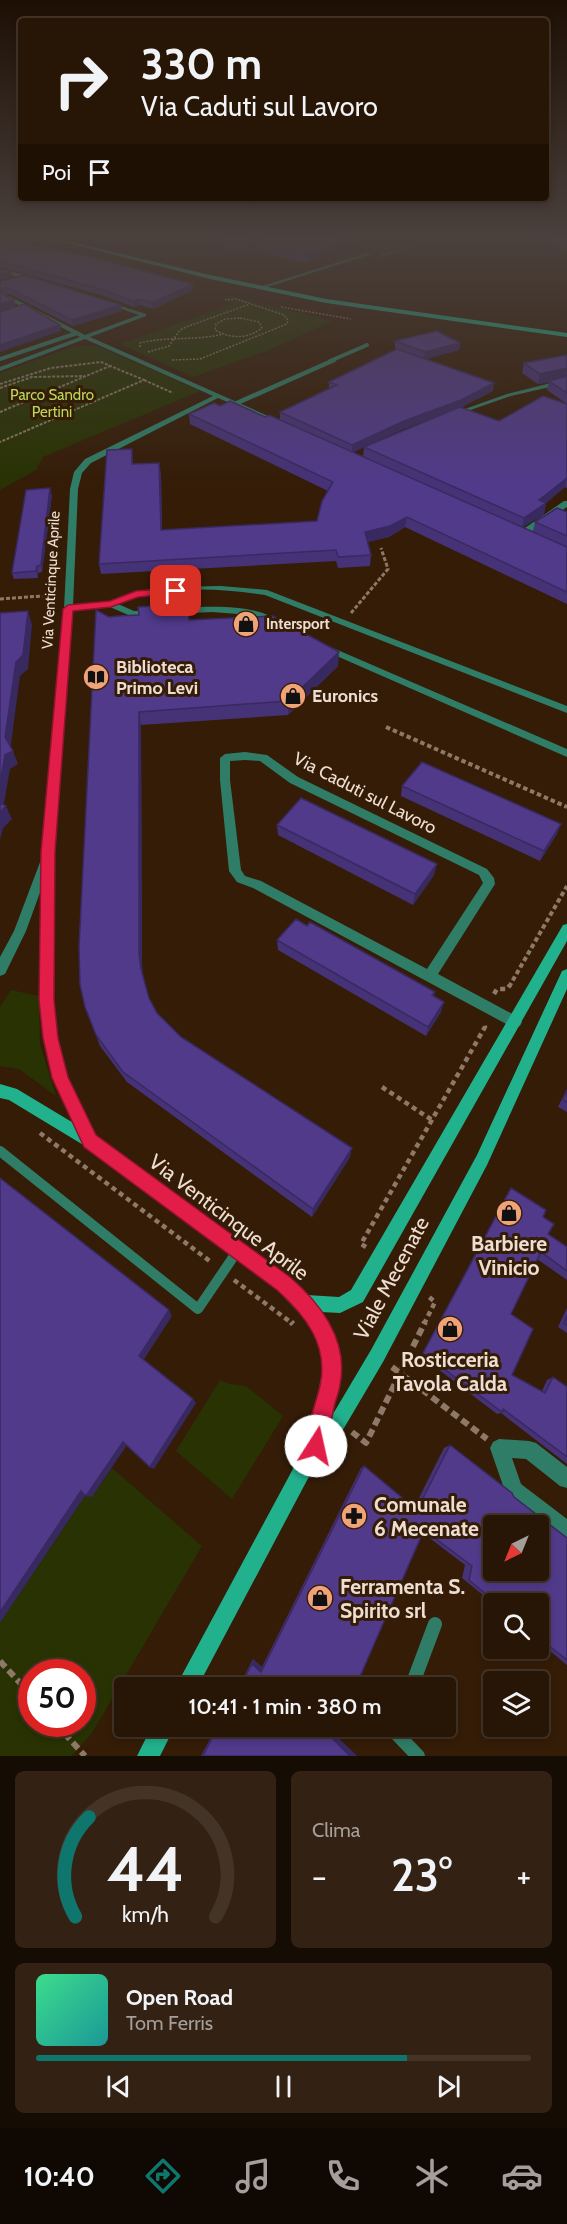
<!DOCTYPE html>
<html lang="it">
<head>
<meta charset="utf-8">
<style>
	:root { --surface:#271505; --page:#332213; --text:#f1f3f6; --muted:#a49f9a; --line:#433427; --accent:#0f766e }
	body { margin:0; font-family:Cabin,sans-serif; background:var(--page); color:var(--text); height:100vh; display:flex; flex-direction:column; font-size:22px; white-space:nowrap }
	* { box-sizing:border-box; margin:0 }
	p { font-size:20px; color:var(--muted) }
	.icon { flex:none; width:33px; height:33px; fill:none; stroke:currentColor; stroke-width:2; stroke-linecap:round; stroke-linejoin:round }
	.map { position:relative; height:1756px; overflow:hidden }
	.side { display:flex; flex-direction:column; gap:15px; padding:15px; background:#150c03; flex:1 }
	.side>* { flex:none }
	.hud { position:absolute; left:18px; top:18px; width:531px; height:183px; border-radius:6px; box-shadow:0 3px 9px #0003,0 0 0 2px var(--line); background:#271505; color:var(--text); overflow:hidden }
	.needle { width:39px; rotate:223deg }
	.fabs { position:absolute; left:483px; top:1515px; display:grid; gap:12px }
	.fabs a { display:grid; place-items:center; width:66px; height:66px; border-radius:6px; background:var(--surface); box-shadow:0 3px 9px #0003,0 0 0 2px var(--line); font-size:30px }
	.speed { position:absolute; left:18px; top:1659px; display:flex; gap:12px; font-size:30px; font-weight:700; text-align:center }
	.speed>* { display:grid; place-content:center; width:78px; height:78px; border-radius:50%; background:var(--surface); box-shadow:0 3px 9px #0003,0 0 0 2px var(--line); line-height:1 }
	.speed .limit { border:9px solid #d22; background:#fff; color:#111 }
	.pin { position:absolute; display:grid; place-items:center; width:51px; height:51px; color:#fff; margin:-26px; border-radius:12px; box-shadow:0 3px 9px #0006 }
	.me { position:absolute; width:66px; margin:-33px; rotate:10deg; stroke-linejoin:round; filter:drop-shadow(0 0 4px #0008) }
	.turn { display:flex; align-items:center; gap:21px; height:126px; padding:0 24px; font-size:27px }
	.turn .icon { width:78px; height:78px; stroke-width:2.5 }
	.turn b { display:block; font-size:42px; line-height:51px }
	.then { display:flex; align-items:center; height:57px; padding:0 24px; background:#0003; gap:12px; font-size:22px }
	.big { font-size:45px; font-weight:600; line-height:1.1 }
	.side .card { flex:1; display:flex; flex-direction:column; justify-content:center; gap:9px; min-width:0; padding:0 21px; border-radius:9px; background:var(--page) }
	.side .dial { align-items:center; gap:0 }
	.dial svg { height:156px; overflow:visible; fill:none; stroke:var(--line); stroke-width:7; stroke-linecap:round; text-anchor:middle }
	.dial text { fill:var(--text); stroke:none }
	.song { display:flex; align-items:center; gap:18px }
	.cover { width:72px; height:72px; border-radius:9px; background:linear-gradient(135deg,hsl(150 70% 55%),hsl(180 70% 35%)) }
	.played { height:6px; border-radius:3px; background:linear-gradient(90deg,var(--accent) 75%,var(--line) 75%) }
	.keys { display:flex; justify-content:space-around; direction:ltr }
	.heat { display:flex; justify-content:space-between; align-items:center; font-size:33px; direction:ltr }
	.side .tiles { flex:1; display:grid; gap:15px; grid-template-columns:1fr 1fr }
	.card:last-child { grid-column:span 2 }
	.trip { position:absolute; left:114px; top:1677px; width:342px; height:60px; border-radius:6px; background:var(--surface); box-shadow:0 3px 9px #0003,0 0 0 2px var(--line); font-weight:600; line-height:60px; text-align:center }
	.tab-bar { display:flex; height:96px; justify-content:space-around; align-items:center; background:#100802; color:var(--muted) }
	.tab-bar .icon { width:42px; height:42px }
	.tab-bar .selected { color:var(--accent) }
	.tab-bar b { font-size:27px; color:var(--text) }
	.map>svg:first-child { display:block }
	.green { fill:#283202; fill-rule:evenodd }
	.lines { fill:none; stroke-linecap:round; stroke-linejoin:round }
	.path-far5 { stroke:#8e7968; stroke-width:1.5; stroke-dasharray:2 1.5; stroke-linecap:butt }
	.path-far4 { stroke:#8e7968; stroke-width:2; stroke-dasharray:3 1.5; stroke-linecap:butt }
	.path-far3 { stroke:#8e7968; stroke-width:3; stroke-dasharray:4 2; stroke-linecap:butt }
	.path-far2 { stroke:#8e7968; stroke-width:4; stroke-dasharray:4.5 3; stroke-linecap:butt }
	.path-far1 { stroke:#8e7968; stroke-width:4.5; stroke-dasharray:5 4; stroke-linecap:butt }
	.path { stroke:#8e7968; stroke-width:6; stroke-dasharray:8 4.5; stroke-linecap:butt }
	.lane-far3 { stroke:#307d67; stroke-width:4 }
	.lane-far2 { stroke:#307d67; stroke-width:4.5 }
	.lane-far1 { stroke:#307d67; stroke-width:10 }
	.lane { stroke:#307d67; stroke-width:14 }
	.street { fill:#307d67; fill-rule:evenodd }
	.secondary { fill:#21b18d; fill-rule:evenodd }
	.wall { fill:#463277; fill-rule:evenodd }
	.shaded-wall { fill:#392961 }
	.building { fill:#513a8a; stroke:#392961; stroke-width:1.5; fill-rule:evenodd }
	.route { fill:#e11d48; stroke:#92132f; stroke-width:1.5 }
	.labels { text-anchor:middle; dominant-baseline:central; stroke-width:6; stroke-linejoin:round; paint-order:stroke }
	.far-park-label { font-size:15px; fill:#b9d95a; stroke:#341c07 }
	.far-street-label { font-size:15px; fill:#eeddd1; stroke:#341c07 }
	.far-poi-label { font-size:15px; font-weight:bold; fill:#eeddd1; stroke:#341c07; text-anchor:start }
	.poi-label { font-size:18px; font-weight:bold; fill:#eeddd1; stroke:#341c07; text-anchor:start }
	.street-label { font-size:18px; fill:#eeddd1; stroke:#341c07 }
	.near-street-label { font-size:21px; fill:#eeddd1; stroke:#341c07 }
	.near-poi-label { font-size:21px; font-weight:bold; fill:#eeddd1; stroke:#341c07 }
</style>
</head>
<body>
<div class="map">
<svg width="567" height="1756" viewBox="0 0 567 1756">
	<rect width="100%" height="100%" fill="#341c07"/>
	<path class="green" d="M381,237L414,239L385,254L359,248Z
		M230,296L333,321L269,350L193,377L120,344L233,304L220,299Z
		M75,346H98L200,391L43,457L36,470L0,490V373Z
		M11,990L39,996L40,1044L56,1096L19,1069L0,1066V1007Z
		M220,1380L230,1384L246,1386L283,1416L232,1499L176,1451Z
		M112,1468L202,1546L92,1733L72,1756H0V1623L87,1493L92,1497ZM32,1672H82V1724H32Z"/>
	<g class="lines">
		<path class="path-far5" d="M18,237L35,242
			M380,256L422,244V237
			M281,307L351,319
			M240,318L259,322L262,328C248,339 230,339 215,330L216,324L225,319Z
			M140,347V343C167,336 196,341 223,334
			M148,352L169,346L180,330L186,327L250,304
			M172,360L200,359L287,324L288,320L284,315L236,299L225,300"/>
		<path class="path-far4" d="M144,380L173,393
			M0,384L51,368L101,362L144,380L0,442
			M0,388L32,377L85,376
			M0,412L110,366"/>
		<path class="path-far3" d="M0,599L56,595
			M351,613L388,569L381,548"/>
		<path class="path-far2" d="M386,727L567,807
			M509,987L567,886"/>
		<path class="path-far1" d="M494,994L497,989H507L510,985
			M382,1087L432,1120
			M40,1133L211,1262
			M366,1247L361,1244L485,1027L484,1023
			M234,1280L293,1324
			M424,1324L435,1302L428,1296"/>
		<path class="path" d="M291,1322L293,1324
			M392,1367L487,1439
			M352,1432L366,1443L425,1322
			M0,1661L32,1696
			M56,1724L85,1756"/>
		<path class="lane-far3" d="M0,359L77,333
			M330,361L367,345"/>
		<path class="lane-far2" d="M237,403L334,360"/>
		<path class="lane-far1" d="M0,1151L198,1309L238,1250"/>
		<path class="lane" d="M411,1688L435,1624
			M396,1726L394,1731L418,1756"/>
		<path class="street" d="M367,253L372,254L261,289L256,288Z
			M0,268L38,279L39,280L36,282L0,272Z
			M5,296H9L85,335L139,315L105,303V301L146,314V316L90,337L284,423L279,424L218,398L91,463L82,473L78,489L73,606L109,602L138,591L167,587L221,586L267,590L567,706V713L265,595C219,588 162,585 118,604L134,611L158,610V614L155,615L133,617L110,607L72,611L54,852V1000L58,1038L67,1077L97,1141L95,1146L90,1148L85,1146C74,1124 62,1102 54,1079C32,1022 41,948 42,887L26,931L5,974L0,976V957L14,931L42,857L64,609L70,489L74,472L85,459L213,396L85,339L0,371V367L80,337L5,298Z
			M567,379V383L511,396L456,415L451,414L507,394Z
			M564,501H567V507L525,536H519V532Z
			M198,607C224,606 259,606 280,622L275,625L238,614L212,612L172,614L167,611L172,608Z
			M326,645L567,749V757L323,650V646Z
			M245,752L267,755L298,777L487,869L494,878L495,884L438,974L520,1018L522,1022L520,1026L515,1028L510,1026L253,888L237,882L229,871L220,780V758L225,754ZM245,760L260,761L290,783L479,875L483,883L427,969L261,881L245,876L241,870L230,780V761Z
			M499,1439L529,1441L536,1443L567,1467V1488L560,1486L526,1459L512,1458L521,1484L567,1519V1541L560,1538L507,1497L490,1448L493,1442Z"/>
		<path class="secondary" d="M43,237H51L210,275L326,299L567,333V337L326,303L210,279Z
			M567,924V941L363,1302L340,1313L321,1312C344,1348 342,1374 333,1414L371,1350L477,1155L562,971L567,969V989L487,1165L383,1362L344,1428L322,1452L197,1688H175L308,1441L323,1369L319,1342L308,1322L277,1290L85,1146L9,1100L0,1098V1084L17,1089L95,1136L289,1278L307,1295L339,1297L351,1290L563,925Z
			M152,1726H175L160,1756H137Z"/>
	</g>
	<path class="wall" d="M202,237H259L255,241L265,237H362L306,263L253,250V243L244,252L203,242Z
		M532,237H567V250L531,238Z
		M0,238L193,284V290L153,309L140,305L134,307L104,296L0,267Z
		M0,282L121,305L122,311L73,326L10,294H5L4,295L15,306L0,311Z
		M395,341L460,343L459,350L426,359L493,391L461,407L499,421L567,404L547,390L549,382L538,384L522,373L524,363L567,355V488L565,487L546,503L544,514L523,527L533,532L535,522L567,512V604L405,527L389,537L367,542L371,555L370,566L338,568L336,561L101,574L99,564L133,459V464L161,473L162,530L317,521L328,491L190,424L189,414L220,406L280,420V412L329,389V382L397,349L395,348ZM441,415L372,443L403,429ZM364,447L363,457L353,452Z
		M52,495L42,572L38,573V578L14,579L12,573Z
		M109,617L190,620L338,666L288,715L141,725L142,965L143,978L149,998L157,1013L181,1037L350,1157L312,1217L127,1082L100,1046L85,1007Z
		M402,786L557,834L540,861L401,796Z
		M277,825L434,875L413,905L278,835Z
		M307,926L435,992L434,996L441,1012L426,1036L278,950L277,940Z
		M567,1089V1112L558,1107Z
		M511,1188L543,1217L548,1234L567,1247V1280L537,1259L511,1314L512,1375L542,1391L547,1380L553,1377L567,1387V1464L501,1413L497,1414L421,1356Z
		M567,1308V1333L558,1327Z
		M450,1445L514,1497L567,1538V1665L538,1641V1604H494L462,1578L465,1565L423,1533L355,1688H238L253,1659L262,1667L361,1468L364,1466L414,1508L444,1448Z
		M217,1726H338L335,1735L357,1756H201Z"/>
	<path class="shaded-wall" d="M250,237H259L244,252L243,244Z
		M346,237H362L306,263V255Z
		M11,272L12,277L0,280V274Z
		M193,284V290L153,309L152,303Z
		M140,299V305L134,307L133,301Z
		M14,300L15,306L0,311V304Z
		M121,305L122,311L73,326L72,320Z
		M60,325L61,331L0,352V345Z
		M460,343L459,350L424,359L425,352Z
		M567,368V378L549,381V382L538,384L540,374Z
		M494,383L493,391L460,408L403,429L352,453V445L404,421Z
		M159,463L161,473L162,541L161,530Z
		M567,478L565,487L541,507L546,503L544,514L522,528L524,518L539,500Z
		M50,488L52,495L42,572L41,565Z
		M407,517L405,527L389,537L364,543L365,532Z
		M37,566L38,573V578L36,571Z
		M28,611L32,625L28,669L20,676L10,751L5,737L16,662Z
		M339,652L338,666L288,715V701Z
		M139,712L141,725L142,965L144,980L141,969L139,954Z
		M13,751L18,764L10,769L3,809L6,806L12,819L3,828L0,840V784L5,755Z
		M561,824L557,834L540,861L544,851Z
		M437,864L434,875L413,905L415,894Z
		M444,1002L441,1012L426,1036L428,1027Z
		M352,1148L350,1157L312,1217L313,1209Z
		M169,1310L172,1316L143,1361L139,1356Z
		M193,1399L196,1403L154,1469L150,1467Z
		M123,1442L127,1445L92,1497L86,1496Z
		M81,1491L87,1493L0,1623V1612Z
		M253,1659L262,1667L261,1672L252,1664Z
		M331,1731L357,1756H350L333,1739Z"/>
	<path class="building" d="M216,237H250L243,244Z
		M265,237H346L306,255L253,242Z
		M542,237H567V245Z
		M0,238L82,255L193,284L152,303L140,299L133,301L103,290L0,261Z
		M0,268L11,272L0,274Z
		M24,275L121,305L72,320L9,288H4L1,290L3,294L14,300L0,304V282Z
		M24,304L60,325L0,345V312Z
		M437,331L460,343L425,352L395,341Z
		M397,349L494,383L461,400L404,421L352,445L280,412L337,385L329,382Z
		M567,355V368L540,374L524,363Z
		M567,376V393L549,381Z
		M543,396L567,404V478L539,500L546,503L524,518L364,447L460,407L499,421Z
		M230,401L265,417L269,415L567,547V592L407,517L390,526L365,532L371,555L338,557L336,550L99,564L107,450L132,449V464L159,463L161,530L317,521L322,501L333,482L189,414L214,403L220,406Z
		M50,488L41,565L37,566L36,571L12,573L26,490Z
		M557,508L567,512V536L535,522Z
		M188,604L189,620L273,616L339,652L288,701L139,712V954L141,969L149,998L157,1013L181,1037L352,1148L313,1209L123,1072L96,1035L85,1007L80,985L79,947L96,610L109,617L118,616L139,615L138,607Z
		M28,611L23,655L16,662L5,737L13,751L5,755L0,784V613Z
		M422,762L561,824L544,851L402,786Z
		M301,798L437,864L415,894L277,825Z
		M0,803L6,806L0,812Z
		M296,919L307,926L310,922L435,992L432,995L444,1002L428,1027L277,940Z
		M567,1091V1102L563,1100Z
		M0,1178L169,1310L139,1356L193,1399L150,1467L123,1442L86,1496L81,1491L0,1612Z
		M511,1188L546,1210L543,1217L554,1224L548,1234L567,1247V1271L541,1252L511,1314L533,1329L512,1375L545,1393L553,1377L567,1387V1457L503,1409L502,1412L423,1353Z
		M567,1316V1325L564,1323Z
		M450,1445L512,1493L514,1497L567,1538V1660L538,1637V1604H498L469,1580L472,1566L424,1530L355,1688H239L252,1664L261,1672L364,1466L417,1510ZM494,1526H538V1570H494Z
		M218,1726H338L333,1739L350,1756H203Z"/>
	<linearGradient id="sky" x2="0" y2="1"><stop stop-color="#1d0f04"/><stop offset="0.49" stop-color="#4a403c"/><stop offset="1" stop-color="#4a403c" stop-opacity="0"/></linearGradient>
	<rect width="567" height="483" fill="url(#sky)"/>
	<path class="route" d="M176,588L181,591L179,593L138,597L111,607L73,611L55,852L54,1000L58,1038L68,1077L96,1135L290,1277C321,1304 349,1341 340,1385C339,1394 334,1403 333,1412C330,1426 329,1440 324,1453L316,1456L309,1453C305,1443 308,1433 310,1422C313,1409 317,1398 320,1386C329,1345 305,1315 277,1290L84,1147L52,1078L43,1038L39,1000L41,852L63,609L68,605L110,601L136,591Z"/>
	<defs>
		<g id="shop-disc" transform="scale(1.35)"><circle r="9.5" fill="#efa377" stroke="#341c07"/><path d="M-5-2.5h2.3a2.7 3.5 0 0 1 5.4 0H5L5.5 6h-11ZM-1.5-2.5h3a1.5 2.3 0 0 0-3 0Z" fill="#111"/></g>
		<g id="library-disc" transform="scale(1.35)"><circle r="9.5" fill="#efa377" stroke="#341c07"/><path d="M-6-4Q-3-5.5-.7-3.5V5Q-3 3-6 4ZM6-4Q3-5.5 .7-3.5V5Q3 3 6 4Z" fill="#111"/></g>
		<g id="pharmacy-disc" transform="scale(1.35)"><circle r="9.5" fill="#efa377" stroke="#341c07"/><path d="M-2-6h4v4h4v4h-4v4h-4v-4h-4v-4h4Z" fill="#111"/></g>
	</defs>
	<g fill-rule="evenodd">
		<use href="#shop-disc" x="246" y="624"/>
		<use href="#library-disc" x="96" y="677"/>
		<use href="#shop-disc" x="293" y="696"/>
		<use href="#shop-disc" x="509" y="1213"/>
		<use href="#shop-disc" x="450" y="1329"/>
		<use href="#pharmacy-disc" x="354" y="1516"/>
		<use href="#shop-disc" x="320" y="1598"/>
	</g>
	<g class="labels">
		<g class="far-park-label">
			<text x="52" y="395">Parco Sandro<tspan x="52" dy="17">Pertini</tspan></text>
		</g>
		<g class="far-street-label">
			<text transform="translate(51 580) rotate(-87)">Via Venticinque Aprile</text>
		</g>
		<g class="far-poi-label">
			<text x="266" y="624">Intersport</text>
		</g>
		<g class="poi-label">
			<text x="116" y="667">Biblioteca<tspan x="116" dy="21">Primo Levi</tspan></text>
			<text x="312" y="696">Euronics</text>
		</g>
		<g class="street-label">
			<text transform="translate(365 793) rotate(27)">Via Caduti sul Lavoro</text>
		</g>
		<g class="near-street-label">
			<text transform="translate(229 1217) rotate(37)">Via Venticinque Aprile</text>
			<text transform="translate(391 1278) rotate(-62)">Viale Mecenate</text>
		</g>
		<g class="near-poi-label">
			<text x="509" y="1243">Barbiere<tspan x="509" dy="24">Vinicio</tspan></text>
			<text x="450" y="1359">Rosticceria<tspan x="450" dy="24">Tavola Calda</tspan></text>
			<text x="374" y="1504" text-anchor="start">Comunale<tspan x="374" dy="24">6 Mecenate</tspan></text>
			<text x="340" y="1586" text-anchor="start">Ferramenta S.<tspan x="340" dy="24">Spirito srl</tspan></text>
		</g>
	</g>
</svg>
<div class="fabs">
<a><svg class="needle" viewBox="-14 -14 28 28"><path d="M0-13l5 13h-10z" fill="#e53935"/><path d="M0 13l5-13h-10z" fill="#a49f9a"/></svg></a>
<a><svg class="icon" aria-label="search" viewBox="0 0 24 24"><circle cx="10" cy="10" r="6"/><path d="M15 15l6 6"/></svg></a>
<a><svg class="icon" aria-label="layers" viewBox="0 0 24 24"><path d="M12 4l9 5-9 5-9-5zM3 14l9 5 9-5"/></svg></a>
</div>
<div class="speed"><div class="limit">50</div></div>
<div class="pin" style="left:176px;top:591px;background:#d93025"><svg class="icon" aria-label="arrive" viewBox="0 0 24 24"><path d="M6 21V4h12l-3 4 3 4H6"/></svg></div>
<svg class="me" style="left:316px;top:1446px" viewBox="-20 -20 40 40"><circle r="19" fill="#fff"/><path d="M0-13L10 11 0 6-10 11z" fill="#e11d48"/></svg>
<div class="trip">10:41 · 1 min · 380 m</div>
<div class="hud">
<div class="turn"><svg class="icon" aria-label="right" viewBox="0 0 24 24"><path d="M7 20v-9h11M14 6l5 5-5 5"/></svg><div><b>330 m</b>Via Caduti sul Lavoro</div></div>
<div class="then">Poi<svg class="icon" aria-label="arrive" viewBox="0 0 24 24"><path d="M6 21V4h12l-3 4 3 4H6"/></svg></div>
</div>
</div>
<section class="side">
<div class="tiles">
<div class="card dial"><svg viewBox="0 0 100 80">
<path d="M14 69A42 42 0 1 1 86 69"/>
<path d="M14 69A42 42 0 0 1 21 18" stroke="#0f766e"/>
<text x="50" y="56" font-size="32" font-weight="700">44</text>
<text x="50" y="72" font-size="11">km/h</text>
</svg></div>
<div class="card"><p>Clima</p>
<div class="heat"><a>−</a><b class="big">23°</b><a>+</a></div>
</div>
<div class="card">
<div class="song"><i class="cover"></i><div><b>Open Road</b><p>Tom Ferris</p></div></div>
<div class="played"></div>
<div class="keys"><svg class="icon" aria-label="previous" viewBox="0 0 24 24"><path d="M18 5L8 12l10 7zM5 5v14"/></svg><svg class="icon" aria-label="pause" viewBox="0 0 24 24"><path d="M8 5v14M16 5v14"/></svg><svg class="icon" aria-label="next" viewBox="0 0 24 24"><path d="M6 5l10 7-10 7zM19 5v14"/></svg></div>
</div>
</div>
</section>
<nav class="tab-bar">
<b>10:40</b>
<svg class="icon selected" aria-label="directions" viewBox="0 0 24 24"><path d="M12 3l9 9-9 9-9-9zM9 14v-3h6M13 9l2 2-2 2"/></svg>
<svg class="icon" aria-label="music" viewBox="0 0 24 24"><path d="M9 18V5l10-2v13"/><circle cx="6" cy="18" r="3"/><circle cx="16" cy="16" r="3"/></svg>
<svg class="icon" aria-label="phone" viewBox="0 0 24 24"><path d="M5 4h4l2 5-3 2q2 4 5 5l2-3 5 2v4C11 20 4 13 5 4z"/></svg>
<svg class="icon" aria-label="climate" viewBox="0 0 24 24"><path d="M12 3v18M4 7l16 10M4 17L20 7"/></svg>
<svg class="icon" aria-label="car" viewBox="0 0 24 24"><path d="M5 17H2v-5l4-1 3-4h7l3 4 3 1v5h-3M9 17h6M6 11h13"/><circle cx="7" cy="17" r="2"/><circle cx="17" cy="17" r="2"/></svg>
</nav>
</body>
</html>
